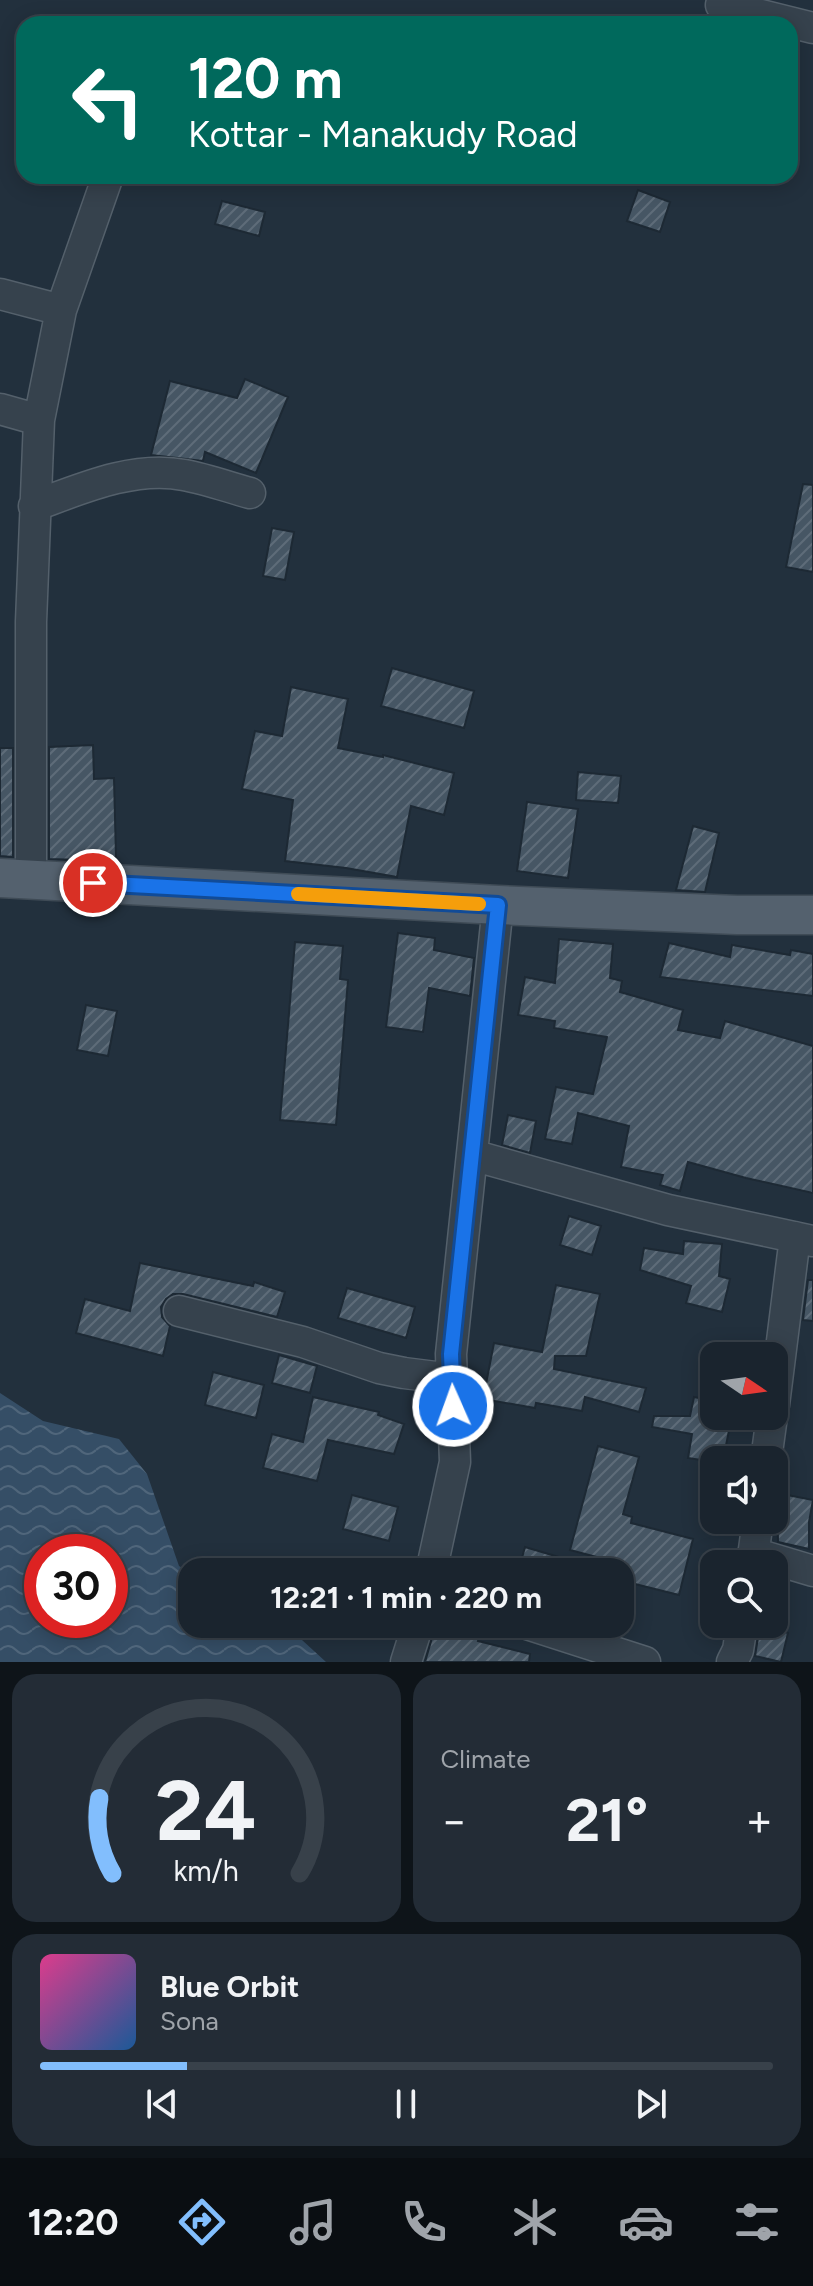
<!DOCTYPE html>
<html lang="en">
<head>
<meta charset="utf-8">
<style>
	:root { --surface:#1a242e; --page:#232c36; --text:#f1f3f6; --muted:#9fa4aa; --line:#38414a; --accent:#82befd }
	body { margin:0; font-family:Figtree,sans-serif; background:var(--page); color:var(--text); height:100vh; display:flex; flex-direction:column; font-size:30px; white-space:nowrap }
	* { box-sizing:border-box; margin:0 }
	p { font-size:26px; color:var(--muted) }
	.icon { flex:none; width:44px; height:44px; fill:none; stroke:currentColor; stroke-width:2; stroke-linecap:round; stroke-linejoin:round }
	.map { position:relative; height:1662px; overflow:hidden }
	.panel { display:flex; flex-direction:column; gap:12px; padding:12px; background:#0e1419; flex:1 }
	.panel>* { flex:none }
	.hud { position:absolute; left:16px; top:16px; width:782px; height:168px; border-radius:24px; box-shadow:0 4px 20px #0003,0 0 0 2px var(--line); background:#00695c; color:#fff; overflow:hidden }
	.needle { width:52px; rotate:103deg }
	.fabs { position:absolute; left:700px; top:1342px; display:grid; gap:16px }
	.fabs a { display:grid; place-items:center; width:88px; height:88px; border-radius:16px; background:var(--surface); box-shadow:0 4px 20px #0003,0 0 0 2px var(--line); font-size:40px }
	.speed { position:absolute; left:24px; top:1534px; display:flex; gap:16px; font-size:40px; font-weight:700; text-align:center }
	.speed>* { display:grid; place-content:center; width:104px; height:104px; border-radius:50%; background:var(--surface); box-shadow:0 4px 20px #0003,0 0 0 2px var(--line); line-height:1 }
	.speed .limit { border:12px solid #d22; background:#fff; color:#111 }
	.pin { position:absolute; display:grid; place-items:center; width:68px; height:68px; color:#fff; margin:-34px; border:4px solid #fff; border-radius:50%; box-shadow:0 2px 8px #0007 }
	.me { position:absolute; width:88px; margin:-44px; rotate:358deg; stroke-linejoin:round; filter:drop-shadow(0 0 6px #0008) }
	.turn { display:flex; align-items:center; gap:28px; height:168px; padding:0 40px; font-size:36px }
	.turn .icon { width:104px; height:104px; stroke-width:2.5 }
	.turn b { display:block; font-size:56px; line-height:68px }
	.big { font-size:60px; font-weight:700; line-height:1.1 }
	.panel .tile { flex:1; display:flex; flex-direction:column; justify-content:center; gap:12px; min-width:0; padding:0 28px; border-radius:24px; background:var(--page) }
	.panel .dial { align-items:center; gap:0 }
	.dial svg { height:208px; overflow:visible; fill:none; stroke:var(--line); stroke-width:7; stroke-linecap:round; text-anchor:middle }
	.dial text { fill:var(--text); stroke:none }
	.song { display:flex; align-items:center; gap:24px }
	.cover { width:96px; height:96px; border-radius:12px; background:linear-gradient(135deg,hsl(330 70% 55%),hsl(210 70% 35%)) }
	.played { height:8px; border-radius:4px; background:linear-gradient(90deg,var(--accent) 20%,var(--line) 20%) }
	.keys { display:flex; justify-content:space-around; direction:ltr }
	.heat { display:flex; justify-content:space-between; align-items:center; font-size:44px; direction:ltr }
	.panel .tiles { flex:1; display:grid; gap:12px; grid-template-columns:1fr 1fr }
	.tile:last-child { grid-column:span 2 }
	.trip { position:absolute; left:178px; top:1558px; width:456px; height:80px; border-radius:24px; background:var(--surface); box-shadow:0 4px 20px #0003,0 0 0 2px var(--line); font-weight:700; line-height:80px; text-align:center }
	.tabs { display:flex; height:128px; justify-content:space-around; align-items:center; background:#0a0e12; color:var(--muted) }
	.tabs .icon { width:56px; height:56px }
	.tabs .on { color:var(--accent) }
	.tabs b { font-size:36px; color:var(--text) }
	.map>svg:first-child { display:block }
	.water { fill:url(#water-waves); fill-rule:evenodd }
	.building { fill:url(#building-hatch); stroke:#1d2934; stroke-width:2 }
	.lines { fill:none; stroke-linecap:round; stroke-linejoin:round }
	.minor-casing { stroke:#54606b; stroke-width:33 }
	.major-casing { stroke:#3f4b56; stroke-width:41 }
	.minor { stroke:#36424d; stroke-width:30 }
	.major { stroke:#54616e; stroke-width:38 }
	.route-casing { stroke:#114b97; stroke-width:20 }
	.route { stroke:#1a73e8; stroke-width:14 }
	.slow { stroke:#f59e0b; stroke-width:14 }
</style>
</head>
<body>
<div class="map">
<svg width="813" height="1662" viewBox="0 0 813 1662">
	<defs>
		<pattern id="water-waves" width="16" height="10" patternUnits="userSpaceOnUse" patternTransform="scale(2)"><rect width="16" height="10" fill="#354e66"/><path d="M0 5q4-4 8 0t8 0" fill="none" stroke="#50667b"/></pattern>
		<pattern id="building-hatch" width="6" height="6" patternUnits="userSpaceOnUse" patternTransform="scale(2)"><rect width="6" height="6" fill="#465664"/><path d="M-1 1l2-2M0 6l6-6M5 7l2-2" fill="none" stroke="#5e6c79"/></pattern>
	</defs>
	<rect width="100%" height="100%" fill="#22303d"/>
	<path class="water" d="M0,1393L43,1421L119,1439L147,1474L179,1566L192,1574V1624H275L302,1640L326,1662H0ZM42,1552H110V1620H42Z"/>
	<path class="building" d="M638,190L670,202L660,232L627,221Z
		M222,201L265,212L259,236L215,224Z
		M245,379L288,397L256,473L205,452L203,461L151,455L170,381L237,398Z
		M803,484L813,485V572L786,567Z
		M272,528L294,532L285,580L263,576Z
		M392,668L474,691L464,728L381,706Z
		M291,687L348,699L338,748L383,757V755L454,773L444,815L411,806L397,877L346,868L285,861L293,800L242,789L255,731L282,736Z
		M93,745L94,779L114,778L116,857L80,858V860L49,859V747Z
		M0,748H13V857L0,856Z
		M578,772L621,776L618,803L576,800Z
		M527,802L578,809L568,878L517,871Z
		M693,826L719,833L705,892L676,890Z
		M398,933L435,938L434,950L474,958L470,996L429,988L423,1032L386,1027Z
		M559,939L613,944L610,978L622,981L620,992L683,1010L678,1030L720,1038L725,1021L813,1046V1193L746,1178L688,1162L680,1191L660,1185L663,1175L621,1167L629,1126L578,1113L572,1144L545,1139L556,1087L593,1094L607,1037L554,1028L555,1021L518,1015L525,977L555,983Z
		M295,942L343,946L340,979L348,980L336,1125L280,1120Z
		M669,943L730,957L732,945L790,955L791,950L813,954V996L660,977Z
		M86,1005L117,1011L108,1056L77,1050Z
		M508,1115L536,1121L530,1153L502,1145Z
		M569,1216L601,1226L592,1255L560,1245Z
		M684,1241L722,1244L719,1276L730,1279L722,1312L686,1303L691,1286L640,1270L644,1248L683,1254Z
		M140,1263L253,1286L254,1282L285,1292L277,1317L183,1294H173L166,1299L161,1307L162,1317L170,1326L163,1356L76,1333L85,1299L130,1311Z
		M808,1280H813V1321L803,1320Z
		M556,1285L600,1294L586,1356H555L554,1369L646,1388L639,1412L585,1397L582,1411L536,1403L535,1408L483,1399L494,1343L542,1352Z
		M347,1288L415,1307L406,1338L338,1318Z
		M279,1355L317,1366L310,1393L272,1383Z
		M213,1372L264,1385L256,1418L205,1405Z
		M313,1397L379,1412L378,1415L404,1424L394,1454L328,1440L317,1481L263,1468L272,1434L303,1442Z
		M694,1397L714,1401V1416H732L723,1460H714V1462L688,1458L692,1434L652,1427L654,1416H690Z
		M598,1446L639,1457L623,1514L632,1517L631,1523L693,1539L679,1595L623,1581L627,1565L570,1550Z
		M777,1493L813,1500L809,1522V1549L778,1542Z
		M352,1495L398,1507L389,1541L343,1529Z
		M525,1547L589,1566L588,1572H518Z
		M436,1624H483L478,1641L530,1654L529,1662H425Z
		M760,1625L788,1633L781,1662L755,1656Z"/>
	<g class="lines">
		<g class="minor-casing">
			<path id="minor" d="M721,5L813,28
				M0,294L61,310
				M0,409L39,420
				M34,506C80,489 134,465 184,475C206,479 228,487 250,493
				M31,879V622L39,420L61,310L108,176
				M472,1155L668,1210L813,1241
				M179,1311L303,1342L379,1368L404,1373L452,1379
				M774,1405L795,1237
				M766,1460L772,1416
				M753,1553L813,1571
				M752,1564L758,1520
				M431,1572L455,1462L451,1354L498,905
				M527,1624L645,1662
				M406,1662L418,1624
				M732,1662L738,1650L742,1624"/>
		</g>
		<g class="major-casing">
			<path id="major" d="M0,878L498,905L737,915H813"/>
		</g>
		<use href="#minor" class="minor"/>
		<use href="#major" class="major"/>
	</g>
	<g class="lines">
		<g class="route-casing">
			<path id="route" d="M93,883L498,905L451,1354L453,1406"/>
		</g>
		<use href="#route" class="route"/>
		<path class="slow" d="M298,894L479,904"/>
	</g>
</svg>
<div class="fabs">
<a><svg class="needle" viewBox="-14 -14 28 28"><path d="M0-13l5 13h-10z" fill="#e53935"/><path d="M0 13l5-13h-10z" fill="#9fa4aa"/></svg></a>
<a><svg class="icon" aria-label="sound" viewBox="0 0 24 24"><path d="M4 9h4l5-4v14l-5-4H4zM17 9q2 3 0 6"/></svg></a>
<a><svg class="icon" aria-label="search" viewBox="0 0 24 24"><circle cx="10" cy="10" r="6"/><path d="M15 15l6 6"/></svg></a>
</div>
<div class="speed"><div class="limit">30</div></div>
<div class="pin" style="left:93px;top:883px;background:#d93025"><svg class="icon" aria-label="arrive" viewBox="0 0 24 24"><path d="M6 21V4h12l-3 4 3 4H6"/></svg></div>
<svg class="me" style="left:453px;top:1406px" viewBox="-20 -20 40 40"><circle r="17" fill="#1a73e8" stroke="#fff" stroke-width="3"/><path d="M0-11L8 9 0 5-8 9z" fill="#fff"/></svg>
<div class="trip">12:21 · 1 min · 220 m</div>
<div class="hud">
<div class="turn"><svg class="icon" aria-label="left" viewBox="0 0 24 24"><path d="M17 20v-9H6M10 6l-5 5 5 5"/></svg><div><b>120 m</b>Kottar - Manakudy Road</div></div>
</div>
</div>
<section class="panel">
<div class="tiles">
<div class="tile dial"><svg viewBox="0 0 100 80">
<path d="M14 69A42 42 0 1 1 86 69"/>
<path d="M14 69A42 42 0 0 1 9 40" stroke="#82befd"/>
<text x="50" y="56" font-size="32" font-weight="700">24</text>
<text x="50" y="72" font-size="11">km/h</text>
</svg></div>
<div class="tile"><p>Climate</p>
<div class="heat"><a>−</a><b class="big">21°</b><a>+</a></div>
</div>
<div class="tile">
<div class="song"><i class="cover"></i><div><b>Blue Orbit</b><p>Sona</p></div></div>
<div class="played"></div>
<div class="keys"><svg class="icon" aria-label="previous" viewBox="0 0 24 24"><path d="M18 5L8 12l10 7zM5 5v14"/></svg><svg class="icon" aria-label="pause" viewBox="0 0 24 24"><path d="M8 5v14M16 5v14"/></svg><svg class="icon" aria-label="next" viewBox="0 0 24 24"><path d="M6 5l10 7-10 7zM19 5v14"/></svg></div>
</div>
</div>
</section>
<nav class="tabs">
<b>12:20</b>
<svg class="icon on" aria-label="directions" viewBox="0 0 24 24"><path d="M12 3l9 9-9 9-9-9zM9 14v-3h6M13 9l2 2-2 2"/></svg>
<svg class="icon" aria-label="music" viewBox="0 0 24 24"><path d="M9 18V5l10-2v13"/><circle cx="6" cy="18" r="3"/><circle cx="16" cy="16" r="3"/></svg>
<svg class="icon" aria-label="phone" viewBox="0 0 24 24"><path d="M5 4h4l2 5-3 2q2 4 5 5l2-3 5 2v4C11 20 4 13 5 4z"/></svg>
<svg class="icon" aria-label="climate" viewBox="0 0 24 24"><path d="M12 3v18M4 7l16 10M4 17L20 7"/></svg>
<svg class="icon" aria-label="car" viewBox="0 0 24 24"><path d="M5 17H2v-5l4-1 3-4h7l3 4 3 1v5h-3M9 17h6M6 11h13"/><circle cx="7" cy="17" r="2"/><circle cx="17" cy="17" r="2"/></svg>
<svg class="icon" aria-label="filters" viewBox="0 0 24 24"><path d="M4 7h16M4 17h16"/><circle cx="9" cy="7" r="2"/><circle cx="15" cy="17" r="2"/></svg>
</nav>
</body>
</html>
